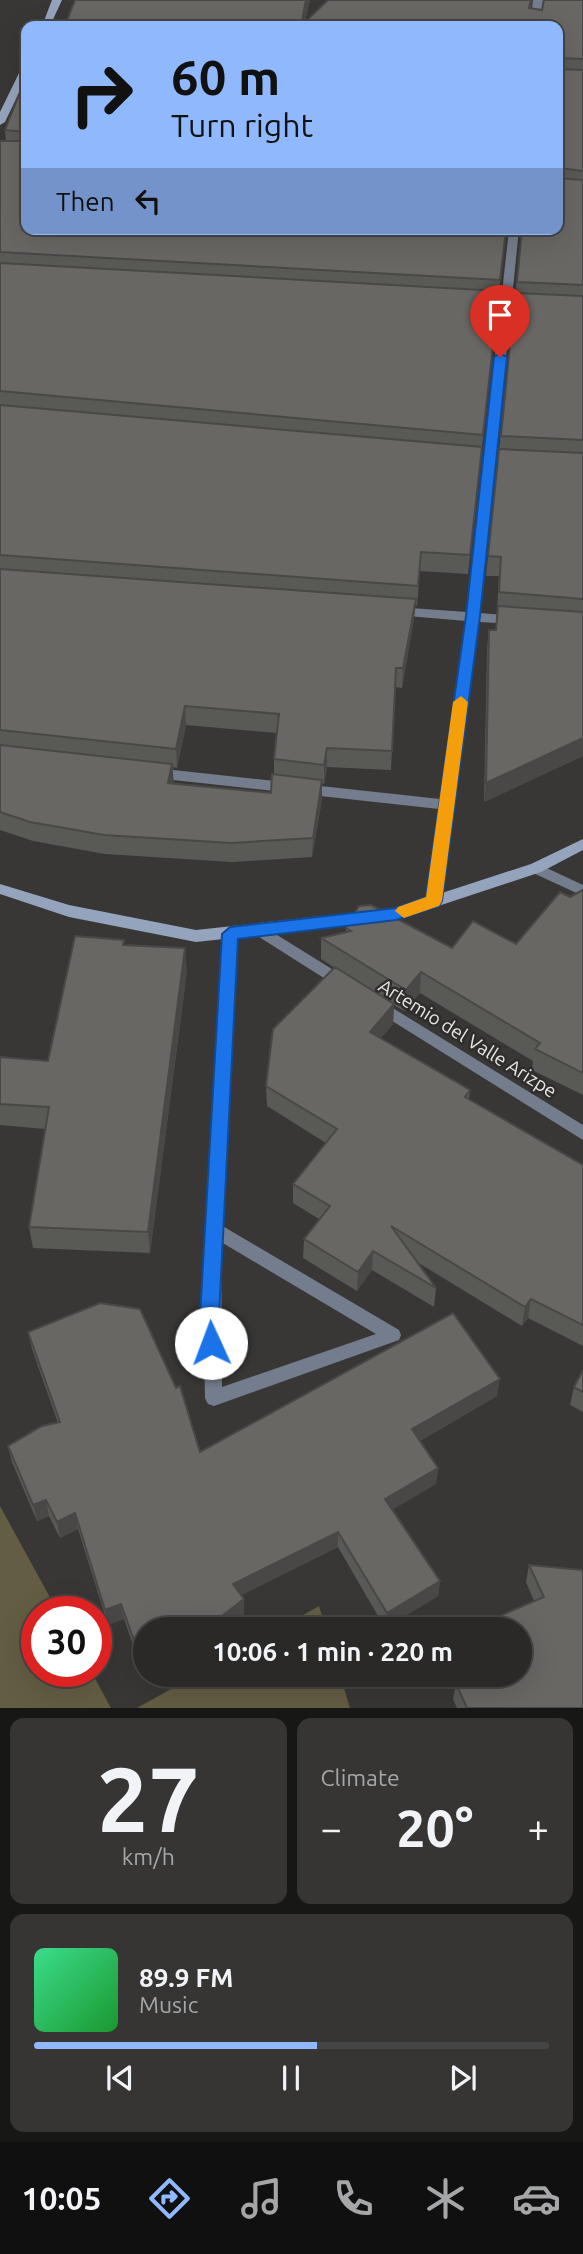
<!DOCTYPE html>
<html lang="en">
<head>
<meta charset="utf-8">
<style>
	:root { --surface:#2a2928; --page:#363534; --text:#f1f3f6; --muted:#a5a6a8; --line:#464545; --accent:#90b8fd }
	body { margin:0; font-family:Ubuntu,sans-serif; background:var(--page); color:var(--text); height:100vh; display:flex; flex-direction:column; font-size:26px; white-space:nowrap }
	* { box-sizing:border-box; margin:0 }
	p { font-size:23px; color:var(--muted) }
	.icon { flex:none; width:38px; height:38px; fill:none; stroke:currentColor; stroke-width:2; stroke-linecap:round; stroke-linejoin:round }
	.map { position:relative; height:1708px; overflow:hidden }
	.panel { display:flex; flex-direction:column; gap:10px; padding:10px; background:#171716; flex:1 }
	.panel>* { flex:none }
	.hud { position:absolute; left:21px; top:21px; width:542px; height:214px; border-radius:14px; box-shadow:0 7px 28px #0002,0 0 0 2px var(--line); background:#90b8fd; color:#111; overflow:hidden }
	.speed { position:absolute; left:21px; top:1596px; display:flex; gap:14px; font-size:35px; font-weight:700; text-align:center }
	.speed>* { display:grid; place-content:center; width:91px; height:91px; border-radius:50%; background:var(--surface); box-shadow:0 7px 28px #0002,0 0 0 2px var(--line); line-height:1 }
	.speed .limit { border:10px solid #d22; background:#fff; color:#111 }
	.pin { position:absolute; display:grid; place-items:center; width:60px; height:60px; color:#fff; margin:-72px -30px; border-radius:50% 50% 50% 0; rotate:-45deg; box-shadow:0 0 7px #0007 }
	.pin .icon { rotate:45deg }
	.me { position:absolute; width:77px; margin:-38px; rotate:358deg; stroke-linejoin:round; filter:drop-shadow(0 0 5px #0008) }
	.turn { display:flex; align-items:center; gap:24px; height:147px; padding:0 35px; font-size:32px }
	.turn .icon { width:91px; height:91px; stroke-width:2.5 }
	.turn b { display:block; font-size:49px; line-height:60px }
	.then { display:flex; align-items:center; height:66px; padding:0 35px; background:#0003; gap:14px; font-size:26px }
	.big { font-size:52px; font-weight:700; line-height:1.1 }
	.panel .tile { flex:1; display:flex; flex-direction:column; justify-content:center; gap:10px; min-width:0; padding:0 24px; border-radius:14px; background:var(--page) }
	.panel .dial { align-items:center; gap:0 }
	.dial b { font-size:91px; line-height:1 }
	.song { display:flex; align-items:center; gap:21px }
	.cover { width:84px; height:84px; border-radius:10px; background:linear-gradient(135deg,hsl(150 70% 55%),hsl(130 70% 35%)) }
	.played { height:7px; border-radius:4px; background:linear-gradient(90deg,var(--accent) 55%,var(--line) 55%) }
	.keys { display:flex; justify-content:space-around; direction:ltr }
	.heat { display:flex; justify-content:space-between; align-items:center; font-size:38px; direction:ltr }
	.panel .tiles { flex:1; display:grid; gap:10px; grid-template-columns:1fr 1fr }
	.tile:last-child { grid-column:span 2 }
	.trip { position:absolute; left:133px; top:1617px; width:399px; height:70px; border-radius:35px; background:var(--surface); box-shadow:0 7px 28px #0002,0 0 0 2px var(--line); font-weight:700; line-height:70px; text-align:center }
	.tabs { display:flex; height:112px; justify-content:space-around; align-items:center; background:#111010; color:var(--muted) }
	.tabs .icon { width:49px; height:49px }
	.tabs .current { color:var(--accent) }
	.tabs b { font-size:32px; color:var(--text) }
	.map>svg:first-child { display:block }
	.green { fill:#635d43 }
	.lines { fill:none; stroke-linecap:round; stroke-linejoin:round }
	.street { fill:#747d8d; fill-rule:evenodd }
	.secondary { fill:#95a4bd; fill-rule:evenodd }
	.wall { fill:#595956; fill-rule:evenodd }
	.shaded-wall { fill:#494846 }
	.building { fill:#686764; stroke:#494846; stroke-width:2 }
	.route { fill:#1a73e8; stroke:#114b97; stroke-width:2 }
	.slow { fill:#f59e0b }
	.labels { text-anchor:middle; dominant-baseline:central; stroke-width:5; stroke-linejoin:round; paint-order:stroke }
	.street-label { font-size:19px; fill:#e6e5e4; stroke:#2e2d2b }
</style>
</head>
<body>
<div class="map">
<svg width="583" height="1708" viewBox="0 0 583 1708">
	<rect width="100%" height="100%" fill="#383735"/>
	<path class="green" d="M0,1506L58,1612H37V1671H91L111,1708H0Z
		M319,1606L326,1629H278Z
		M196,1675H340L350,1708H137Z"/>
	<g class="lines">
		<path class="street" d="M533,0H543L539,26H530Z
			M509,229H519L480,613L515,616L521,620L515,624L479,622L440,901L438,905H428L426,901L439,809L155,778L148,773L155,768L440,799L466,621L396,615L390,611L396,607L467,612Z
			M536,863L583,885V896L531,872L529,868L531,864Z
			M261,925L348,979L350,983L348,987H338L256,935L254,931L256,927Z
			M230,928L235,930L237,934L221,1225L399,1330L401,1335L399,1340L214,1406L208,1404L205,1398C201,1243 213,1089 223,934L225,930ZM221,1242L376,1334L222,1387Z
			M378,999L583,1125V1140L373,1009L371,1005L373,1001Z"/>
		<path class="secondary" d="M52,0H62L50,26H42Z
			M26,66V78L5,122L0,125V112L21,69Z
			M583,839V850L541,872L396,920L196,942L69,917L0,894V884L69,905L196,930L396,908L531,864Z"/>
	</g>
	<path class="wall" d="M75,0H310L305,22L532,0L531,8L542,10L583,0V756L484,802L487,649L489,630H496L499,576H486L522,229L558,26H65Z
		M26,77L506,229L468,574L420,571L417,606L415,605L414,619L402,688L395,687L391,770L327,767L324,784L322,783V799L312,857L232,862L105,854L33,841L0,830V141H6L5,130ZM186,725L277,733L274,759V775L271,793L173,784V767L177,768Z
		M583,890V1095L532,1070L533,1061L420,993L404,1011L394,1005L393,1024L381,1038L470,1090L469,1099L583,1165V1346L528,1318L522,1326L417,1262L436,1288L434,1307L372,1270L357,1291L303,1258L304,1239L319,1219L293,1203V1184L326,1143L267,1106L266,1086L335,968L321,959V938L346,932V928L452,948L516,944L570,897Z
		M125,945L187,971L150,1253L33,1248L29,1227L45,1129L0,1125V1057L48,1061Z
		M28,1332L200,1452L497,1396L420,1441L438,1468L436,1484L393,1509L440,1581L438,1596L385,1628L338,1547L241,1595L244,1599V1614L225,1629H145V1673L143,1674L124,1619L108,1625L78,1529L60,1538L49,1516L37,1521L12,1462L8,1446L58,1423L32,1349Z
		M583,1370V1412L570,1405L574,1387Z
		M529,1565L583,1570V1708H457L453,1699L456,1684L520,1675V1629H486L488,1621L534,1601L526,1582Z"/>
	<path class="shaded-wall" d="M306,0H310L304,26H301Z
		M416,599L414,619L402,688L403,668Z
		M185,706L186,725L177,768L176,749Z
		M583,738V756L484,802L486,783Z
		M327,748V767L324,784V765Z
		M172,764L174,783L169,802L168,783Z
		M322,780V799L312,857L313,838Z
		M185,948L187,971L150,1253L148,1232Z
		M421,972L420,993L404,1011L406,990Z
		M394,1004L393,1024L369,1052L370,1032Z
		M373,1251L372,1270L357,1291L358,1272Z
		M531,1299L528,1318L522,1326L525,1307Z
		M500,1379L497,1396L411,1446L412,1429Z
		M438,1468L436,1484L384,1514L385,1499Z
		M46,1500L49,1516L37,1521L33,1505Z
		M75,1513L78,1529L60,1538L57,1522Z
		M338,1532V1547L234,1599L233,1584Z
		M440,1581L438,1596L385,1628L387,1613Z
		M244,1599V1614L225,1629H205Z
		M121,1604L124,1619L108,1625L105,1610Z
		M145,1658V1673L143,1674L141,1660Z"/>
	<path class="building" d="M75,0H306L301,26H65Z
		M328,0H531L529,8L542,10L544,0H583V59L560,58L558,60V26H301Z
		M558,64L560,69L583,70V171L560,168L558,177Z
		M26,77V229H506L500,280L0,252V141H26V132L5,130Z
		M558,178L583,180V285L517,282L522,229H558Z
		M0,263L499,291L483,435L0,391Z
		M515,293L583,296V440L501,436Z
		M0,405L482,447L470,555L421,552L418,586L0,555Z
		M499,449L583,453V599L499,592L501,557L488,556Z
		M0,569L416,599L403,668H396L392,751L327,748L324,765L274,759L279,714L185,706L176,749L0,730Z
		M498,606L583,612V738L486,783L489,630H496Z
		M0,745L172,764L168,783L271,793L272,774L322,780L313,838L231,843L104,835L30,822L0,812Z
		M583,890V1073L535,1049L540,1043L421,972L406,990L321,938L351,931L346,928L359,906L371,905L452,948L473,921L516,944L560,892L570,897Z
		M75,936L124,940L123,945L185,948L148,1232L29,1227L49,1107L0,1104V1057L48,1061Z
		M335,967L394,1004L370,1032L470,1090L465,1097L583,1165V1325L531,1299L525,1307L391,1226L436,1288L373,1251L358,1272L304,1239L330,1206L293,1184L337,1129L266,1086L273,1029Z
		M100,1303L140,1309L176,1388L180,1386L200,1452L453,1313L500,1379L412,1429L438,1468L385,1499L440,1581L387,1613L338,1532L233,1584L244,1599L205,1629H145V1658L141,1660L121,1604L105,1610L75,1513L57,1522L46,1500L33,1505L8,1446L42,1426L60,1422L28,1332Z
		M583,1370V1392L574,1387Z
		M529,1565L583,1570V1708H467L456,1684L471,1675H520V1629H492L488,1621L544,1597Z"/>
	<path class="route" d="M500,353L507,357L480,616L442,901L439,906L396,920L238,939L219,1316L220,1343L217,1349L211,1352L204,1349L200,1316L222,934L230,927L396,908L426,897L466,616L494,357Z"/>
	<path class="slow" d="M461,696L468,702L442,901L439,906L404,918L395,911L398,907L426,897L453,702Z"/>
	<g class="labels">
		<g class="street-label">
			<text transform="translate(468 1038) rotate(32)">Artemio del Valle Arizpe</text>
		</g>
	</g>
</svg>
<div class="speed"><div class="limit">30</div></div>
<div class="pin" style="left:500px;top:357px;background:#d93025"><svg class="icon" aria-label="arrive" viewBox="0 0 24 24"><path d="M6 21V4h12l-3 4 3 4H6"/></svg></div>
<svg class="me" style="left:211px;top:1343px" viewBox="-20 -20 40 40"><circle r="19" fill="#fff"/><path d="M0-13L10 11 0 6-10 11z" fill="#1a73e8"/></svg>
<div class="trip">10:06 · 1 min · 220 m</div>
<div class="hud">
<div class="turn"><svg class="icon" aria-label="right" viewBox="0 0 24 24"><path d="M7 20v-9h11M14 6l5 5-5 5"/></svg><div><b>60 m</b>Turn right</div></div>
<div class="then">Then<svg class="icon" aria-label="left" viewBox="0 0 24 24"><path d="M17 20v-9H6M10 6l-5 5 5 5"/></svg></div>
</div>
</div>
<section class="panel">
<div class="tiles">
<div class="tile dial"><b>27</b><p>km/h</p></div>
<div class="tile"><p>Climate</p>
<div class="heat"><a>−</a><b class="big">20°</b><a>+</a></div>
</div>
<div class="tile">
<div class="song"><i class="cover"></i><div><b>89.9 FM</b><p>Music</p></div></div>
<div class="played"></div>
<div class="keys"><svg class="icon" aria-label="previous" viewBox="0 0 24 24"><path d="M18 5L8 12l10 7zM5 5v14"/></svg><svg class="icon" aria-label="pause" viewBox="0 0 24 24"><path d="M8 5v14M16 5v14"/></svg><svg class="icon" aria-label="next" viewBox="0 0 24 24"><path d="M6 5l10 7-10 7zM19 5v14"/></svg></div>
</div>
</div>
</section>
<nav class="tabs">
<b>10:05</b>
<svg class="icon current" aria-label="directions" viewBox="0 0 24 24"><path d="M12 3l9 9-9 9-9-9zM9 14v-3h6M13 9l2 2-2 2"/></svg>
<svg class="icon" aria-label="music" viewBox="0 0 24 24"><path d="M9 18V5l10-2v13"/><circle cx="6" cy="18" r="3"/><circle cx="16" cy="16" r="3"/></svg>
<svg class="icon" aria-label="phone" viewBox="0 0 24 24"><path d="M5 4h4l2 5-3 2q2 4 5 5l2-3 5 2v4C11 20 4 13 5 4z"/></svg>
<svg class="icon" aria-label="climate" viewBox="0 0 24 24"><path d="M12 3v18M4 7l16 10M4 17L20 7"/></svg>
<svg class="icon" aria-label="car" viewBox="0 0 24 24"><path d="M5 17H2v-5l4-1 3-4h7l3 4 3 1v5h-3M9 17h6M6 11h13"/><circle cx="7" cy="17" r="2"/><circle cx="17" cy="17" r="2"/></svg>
</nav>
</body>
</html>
